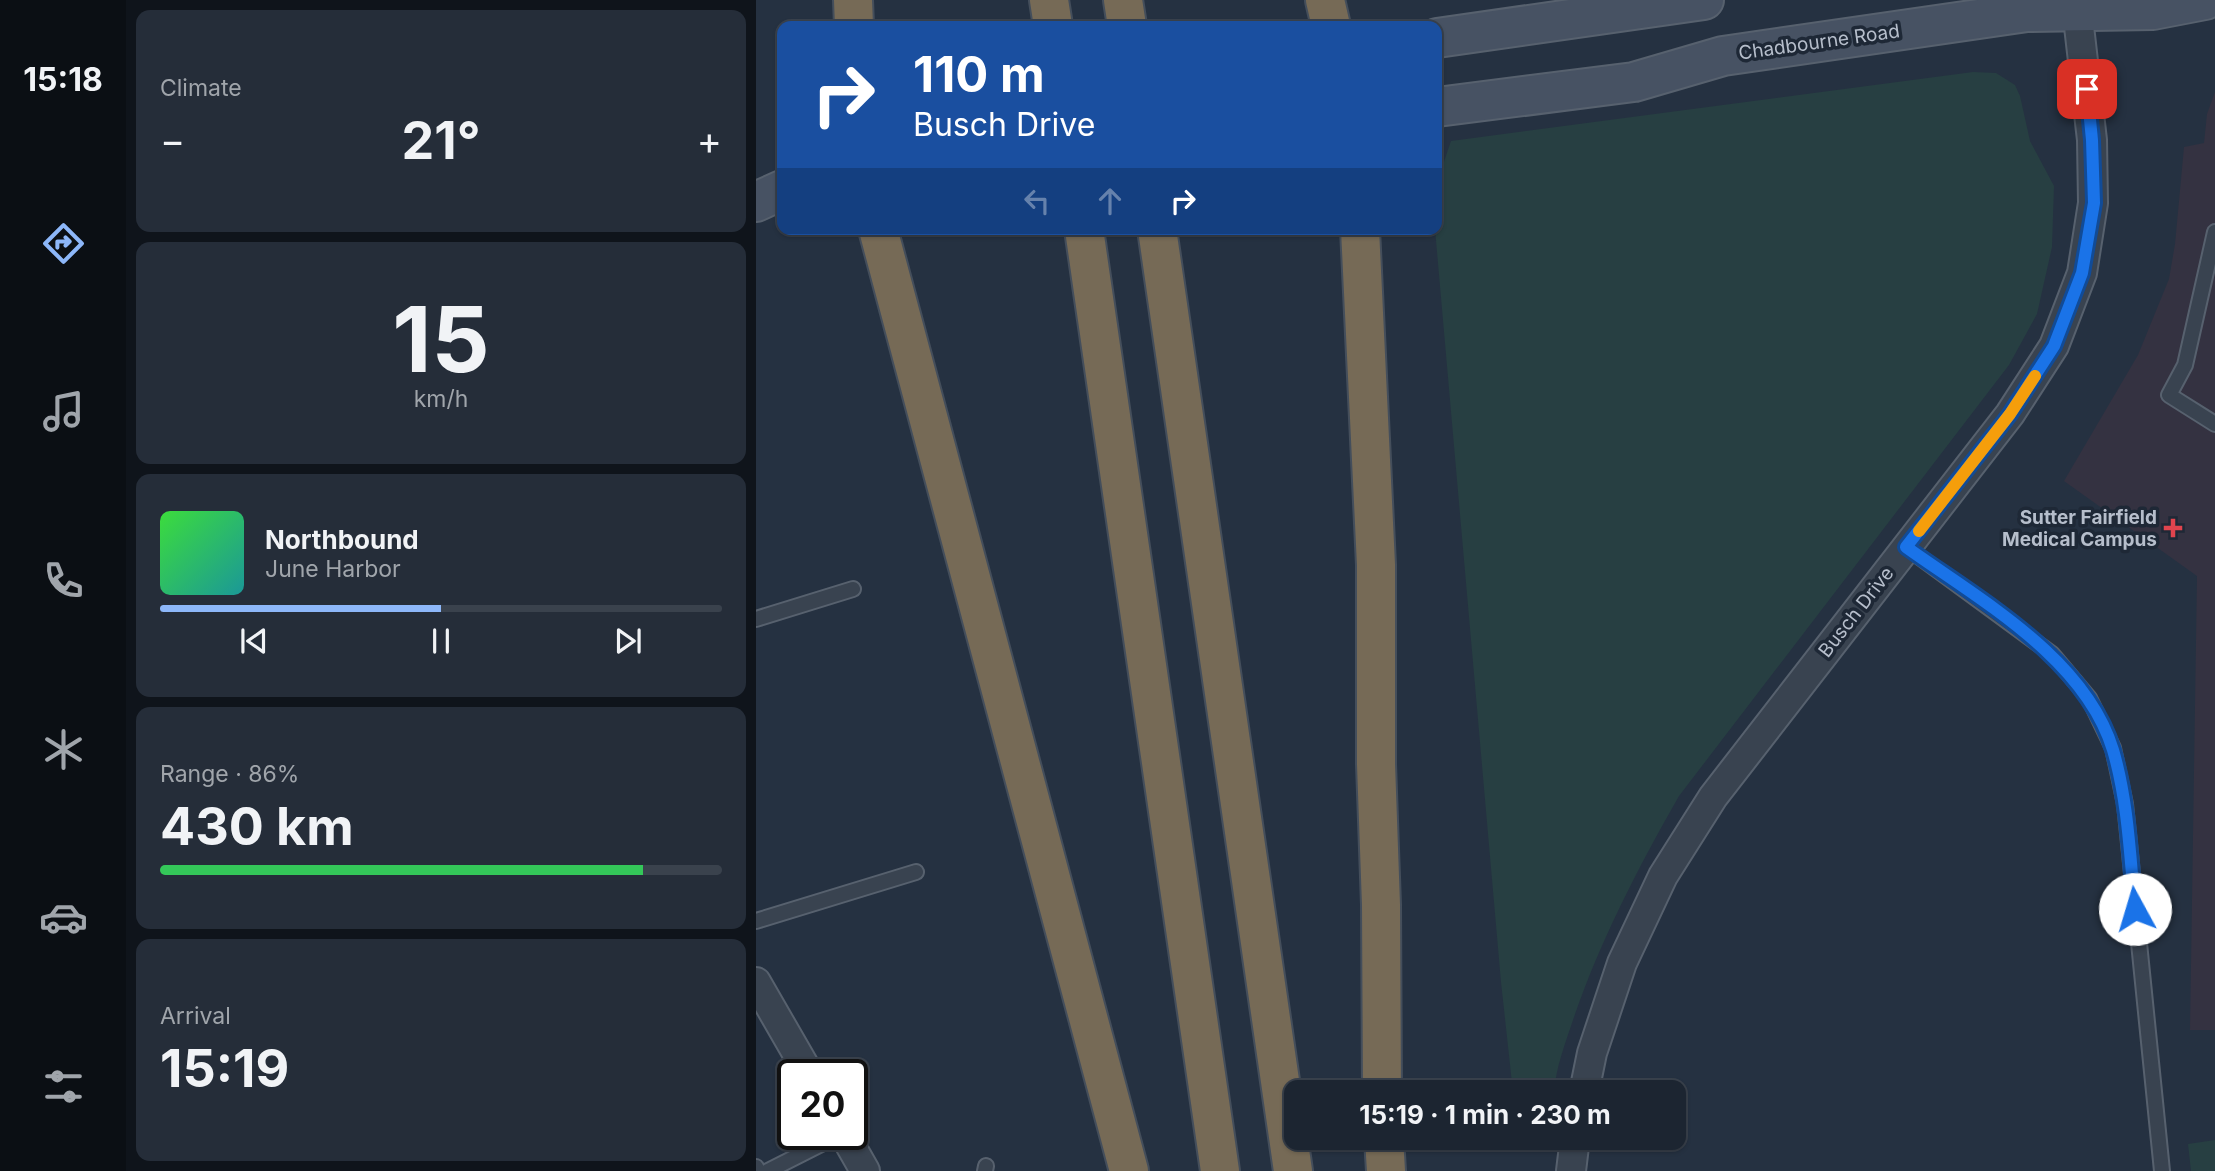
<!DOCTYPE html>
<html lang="en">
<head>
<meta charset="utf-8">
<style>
	:root { --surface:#1c2531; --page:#252d39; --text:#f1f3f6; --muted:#a0a5ab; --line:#3a424d; --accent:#8db7f9 }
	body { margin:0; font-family:Inter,sans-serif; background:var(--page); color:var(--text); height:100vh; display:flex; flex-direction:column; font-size:26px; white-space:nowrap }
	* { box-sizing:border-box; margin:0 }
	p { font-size:23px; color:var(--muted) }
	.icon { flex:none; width:38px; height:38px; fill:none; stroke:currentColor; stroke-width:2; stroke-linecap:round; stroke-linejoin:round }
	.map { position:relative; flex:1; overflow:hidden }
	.sheet { display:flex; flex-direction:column; gap:10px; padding:10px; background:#0f141b; width:630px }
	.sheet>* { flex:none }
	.banner { position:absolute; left:21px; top:21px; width:665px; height:214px; border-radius:14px; box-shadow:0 2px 5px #0004,0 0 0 2px var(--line); background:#1a4fa0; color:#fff; overflow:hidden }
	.speed { position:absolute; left:21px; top:1059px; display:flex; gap:14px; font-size:35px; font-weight:700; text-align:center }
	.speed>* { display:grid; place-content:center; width:91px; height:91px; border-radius:50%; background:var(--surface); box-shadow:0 2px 5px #0004,0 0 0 2px var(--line); line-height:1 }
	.speed .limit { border:4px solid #111; border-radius:10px; background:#fff; color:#111 }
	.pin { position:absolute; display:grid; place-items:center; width:60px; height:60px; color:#fff; margin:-30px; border-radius:14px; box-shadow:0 4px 10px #0006 }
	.me { position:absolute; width:77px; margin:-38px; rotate:354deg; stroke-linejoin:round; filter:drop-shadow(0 0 5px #0008) }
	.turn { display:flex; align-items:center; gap:24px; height:147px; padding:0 21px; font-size:32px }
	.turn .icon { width:91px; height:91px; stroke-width:2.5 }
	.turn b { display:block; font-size:49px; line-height:60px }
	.lanes { display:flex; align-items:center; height:66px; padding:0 21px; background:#0003; justify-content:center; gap:35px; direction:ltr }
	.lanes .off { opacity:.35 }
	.big { font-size:52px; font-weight:700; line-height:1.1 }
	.sheet .widget { flex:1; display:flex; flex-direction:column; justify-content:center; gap:10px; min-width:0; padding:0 24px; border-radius:14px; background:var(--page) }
	.sheet .dial { align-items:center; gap:0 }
	.dial b { font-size:91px; line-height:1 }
	.song { display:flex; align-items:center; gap:21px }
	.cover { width:84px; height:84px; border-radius:10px; background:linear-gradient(135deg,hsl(120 70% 55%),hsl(180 70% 35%)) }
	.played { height:7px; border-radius:4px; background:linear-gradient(90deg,var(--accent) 50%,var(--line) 50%) }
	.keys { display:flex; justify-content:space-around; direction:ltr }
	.heat { display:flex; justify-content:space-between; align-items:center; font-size:38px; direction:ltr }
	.charge { height:10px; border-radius:5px; background:linear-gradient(90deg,#34c759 86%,var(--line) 0) }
	.trip { position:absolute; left:528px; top:1080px; width:402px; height:70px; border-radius:14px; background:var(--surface); box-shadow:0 2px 5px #0004,0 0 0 2px var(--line); font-weight:700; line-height:70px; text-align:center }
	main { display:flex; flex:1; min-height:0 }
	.tab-bar { display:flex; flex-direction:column; width:126px; justify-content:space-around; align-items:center; background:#0b0f14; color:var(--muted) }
	.tab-bar .icon { width:49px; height:49px }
	.tab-bar .active { color:var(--accent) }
	.tab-bar b { font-size:32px; color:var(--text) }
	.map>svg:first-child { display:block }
	.medical { fill:#343241 }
	.green { fill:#273f42 }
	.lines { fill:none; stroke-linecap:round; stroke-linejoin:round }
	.service-casing { stroke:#57616e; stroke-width:18 }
	.minor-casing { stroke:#57616e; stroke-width:32 }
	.secondary-casing { stroke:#57616e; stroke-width:42 }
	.motorway-casing { stroke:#444e5b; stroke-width:42 }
	.service { stroke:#394350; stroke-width:14 }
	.minor { stroke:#394350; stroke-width:28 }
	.secondary { stroke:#475263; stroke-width:38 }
	.motorway { stroke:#766a56; stroke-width:38 }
	.route-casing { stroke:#114b97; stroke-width:18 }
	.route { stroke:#1a73e8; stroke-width:12 }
	.slow { stroke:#f59e0b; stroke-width:12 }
	.health-dot { fill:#e0444e; stroke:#1e2836; stroke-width:2.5 }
	.labels { text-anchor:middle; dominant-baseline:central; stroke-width:7; stroke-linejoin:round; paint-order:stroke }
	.street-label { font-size:19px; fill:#b6becb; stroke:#1e2836 }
	.poi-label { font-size:19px; font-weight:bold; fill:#b6becb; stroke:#1e2836; text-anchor:end }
</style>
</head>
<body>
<main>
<nav class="tab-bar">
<b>15:18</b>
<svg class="icon active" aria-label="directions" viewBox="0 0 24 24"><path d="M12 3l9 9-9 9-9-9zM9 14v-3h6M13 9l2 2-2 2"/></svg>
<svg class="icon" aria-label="music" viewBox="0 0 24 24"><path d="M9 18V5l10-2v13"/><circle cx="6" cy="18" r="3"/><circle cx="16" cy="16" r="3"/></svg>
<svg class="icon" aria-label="phone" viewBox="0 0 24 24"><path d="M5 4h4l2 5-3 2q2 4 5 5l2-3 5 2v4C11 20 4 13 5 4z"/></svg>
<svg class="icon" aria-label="climate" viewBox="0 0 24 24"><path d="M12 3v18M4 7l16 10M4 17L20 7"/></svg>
<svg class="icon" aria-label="car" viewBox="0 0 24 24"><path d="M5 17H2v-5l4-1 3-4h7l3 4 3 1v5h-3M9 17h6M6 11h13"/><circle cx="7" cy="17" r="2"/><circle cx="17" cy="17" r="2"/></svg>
<svg class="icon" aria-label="filters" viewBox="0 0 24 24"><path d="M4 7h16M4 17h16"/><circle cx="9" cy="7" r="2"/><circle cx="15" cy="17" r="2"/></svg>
</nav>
<section class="sheet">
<div class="widget"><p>Climate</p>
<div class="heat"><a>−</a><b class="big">21°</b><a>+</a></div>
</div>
<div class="widget dial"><b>15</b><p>km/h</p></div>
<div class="widget">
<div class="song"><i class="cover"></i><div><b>Northbound</b><p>June Harbor</p></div></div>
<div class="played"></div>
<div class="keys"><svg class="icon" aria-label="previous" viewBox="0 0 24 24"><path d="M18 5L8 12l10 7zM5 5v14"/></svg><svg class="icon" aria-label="pause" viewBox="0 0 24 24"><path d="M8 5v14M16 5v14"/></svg><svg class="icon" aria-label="next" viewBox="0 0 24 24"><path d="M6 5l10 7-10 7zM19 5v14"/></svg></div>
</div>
<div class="widget"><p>Range · 86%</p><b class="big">430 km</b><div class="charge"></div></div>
<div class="widget"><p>Arrival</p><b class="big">15:19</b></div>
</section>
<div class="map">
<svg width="1459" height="1171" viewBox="0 0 1459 1171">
	<rect width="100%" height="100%" fill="#253141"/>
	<path class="medical" d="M1459,92V1030H1434L1441,576L1308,481L1382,355L1413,279L1419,244L1428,147L1448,143L1451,114Z"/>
	<path class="green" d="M1217,72L1240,73L1259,85L1264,96L1274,141L1298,186L1296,247L1281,314L1253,365L923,796C882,868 844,941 817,1020C809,1044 800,1067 798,1092H757L745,982L679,229H681V182L695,141Z
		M1459,1140V1171H1435L1432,1144Z"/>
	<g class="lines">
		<g class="service-casing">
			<path id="service" d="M1459,232L1429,365L1413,395L1459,424
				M1150,547L1296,654L1333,698L1357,748L1369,804L1406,1171
				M0,619L97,589
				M0,921L160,872
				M0,1167L2,1171
				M12,1171L85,1134
				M229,1171L230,1166"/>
		</g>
		<g class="minor-casing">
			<path id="minor" d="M0,982L53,1074
				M828,1092L836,1053L866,963L907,876L957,797L1254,414L1298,346L1326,273L1337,203L1336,140L1320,0
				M88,1134L109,1171
				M815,1171L819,1138"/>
		</g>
		<g class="secondary-casing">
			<path id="secondary" d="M681,38L948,0
				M681,107L878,82L967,56L1271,12L1397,10L1449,0
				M0,202L26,190"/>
		</g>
		<g class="motorway-casing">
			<path id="motorway" d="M97,0L98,26
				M293,0L297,26
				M367,0L371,26
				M569,0L575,26
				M122,229L373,1171
				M328,229L464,1171
				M401,229L537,1171
				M604,229L620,565V764L625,905L626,1092
				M628,1138L630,1171"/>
		</g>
		<use href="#service" class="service"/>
		<use href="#minor" class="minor"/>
		<use href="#secondary" class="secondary"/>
		<use href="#motorway" class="motorway"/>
	</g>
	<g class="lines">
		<g class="route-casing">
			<path id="route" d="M1331,89L1336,140L1338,203L1326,273L1298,346L1254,414L1150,547C1224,600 1329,658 1357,750C1372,801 1374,856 1379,909"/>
		</g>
		<use href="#route" class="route"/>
		<path class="slow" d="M1163,531L1254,414L1279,376"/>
	</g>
	<path class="health-dot" d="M1413.5 517.5h7v7h7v7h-7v7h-7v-7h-7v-7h7z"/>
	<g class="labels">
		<g class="street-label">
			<text transform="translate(1063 42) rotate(-8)">Chadbourne Road</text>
			<text transform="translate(1100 612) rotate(-52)">Busch Drive</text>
		</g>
		<g class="poi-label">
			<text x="1401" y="517">Sutter Fairfield<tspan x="1401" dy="22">Medical Campus</tspan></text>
		</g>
	</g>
</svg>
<div class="speed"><div class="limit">20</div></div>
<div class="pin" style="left:1331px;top:89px;background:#d93025"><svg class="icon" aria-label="arrive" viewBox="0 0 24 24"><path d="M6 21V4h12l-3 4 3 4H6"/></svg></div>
<svg class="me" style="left:1379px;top:909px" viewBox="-20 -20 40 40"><circle r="19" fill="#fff"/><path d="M0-13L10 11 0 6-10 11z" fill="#1a73e8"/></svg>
<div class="trip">15:19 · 1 min · 230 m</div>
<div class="banner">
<div class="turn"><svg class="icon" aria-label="right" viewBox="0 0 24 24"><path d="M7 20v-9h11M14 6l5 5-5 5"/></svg><div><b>110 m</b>Busch Drive</div></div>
<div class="lanes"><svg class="icon off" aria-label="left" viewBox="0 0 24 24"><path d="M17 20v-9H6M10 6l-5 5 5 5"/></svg><svg class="icon off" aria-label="ahead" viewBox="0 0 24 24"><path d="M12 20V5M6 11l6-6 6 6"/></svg><svg class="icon" aria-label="right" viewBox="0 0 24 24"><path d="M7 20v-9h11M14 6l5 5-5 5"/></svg></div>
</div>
</div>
</main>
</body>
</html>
